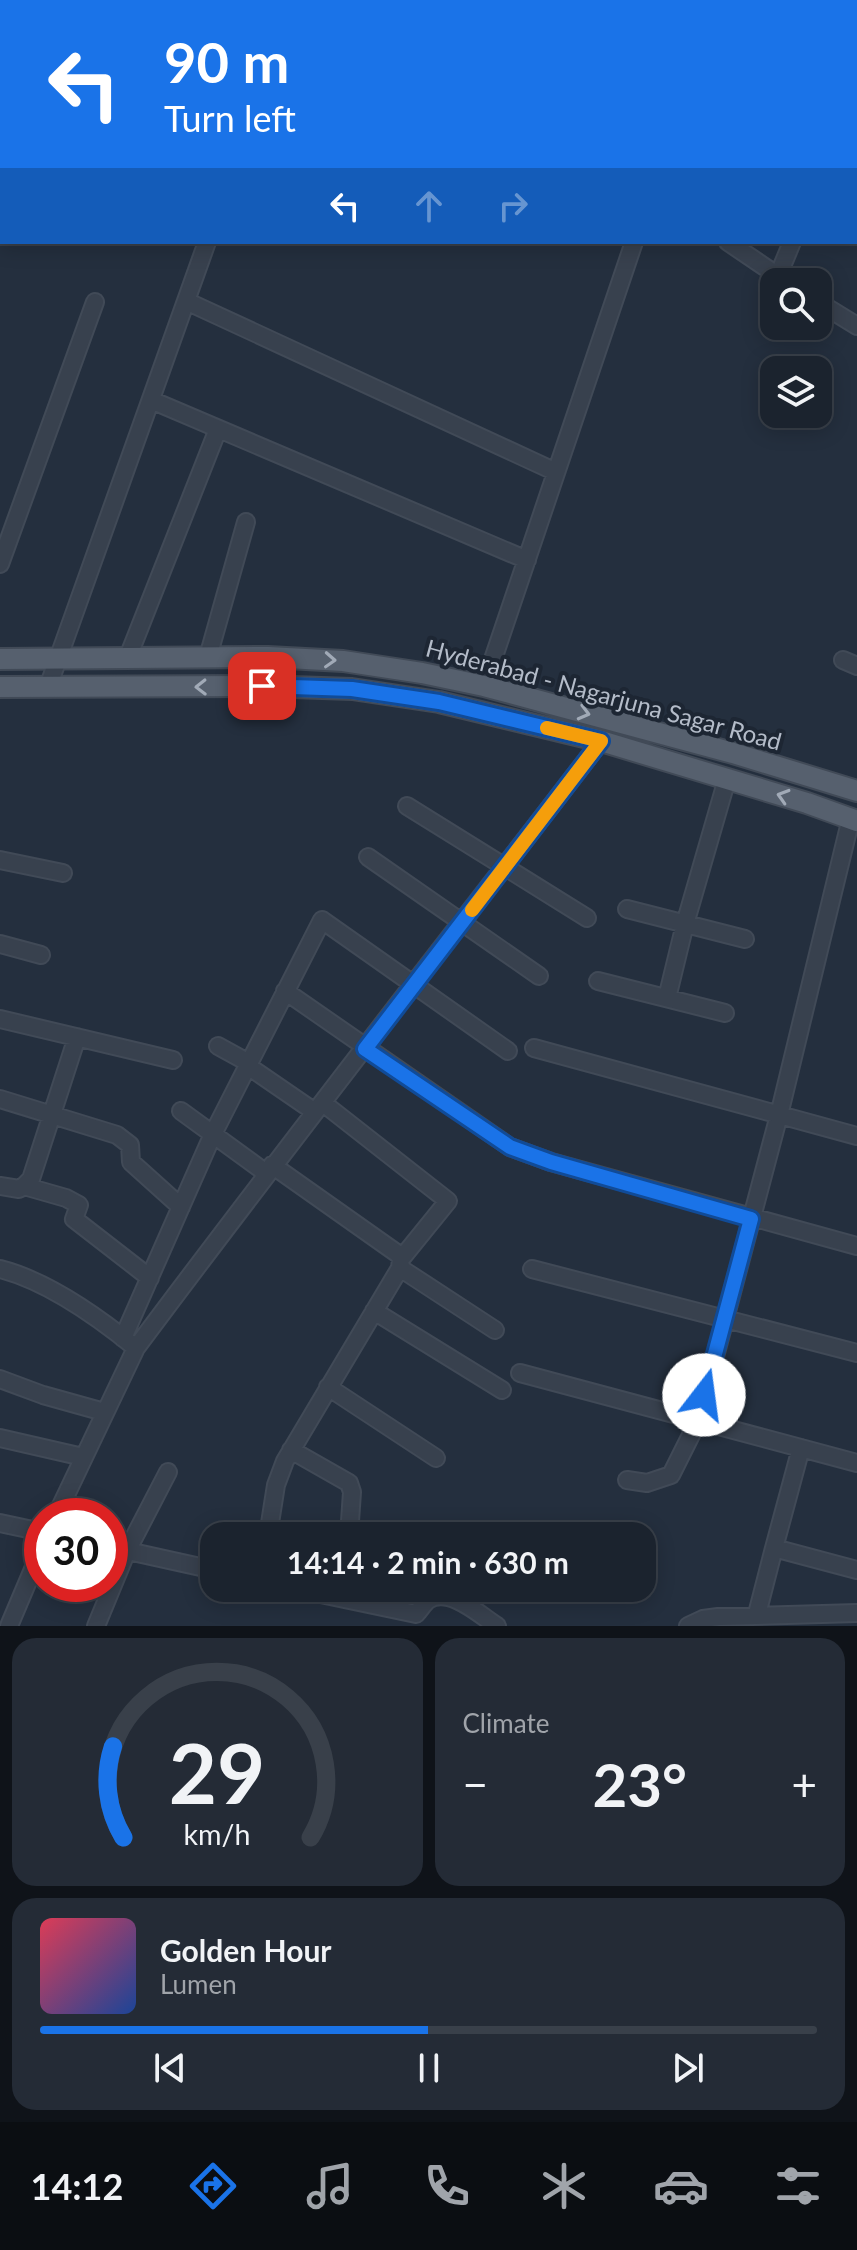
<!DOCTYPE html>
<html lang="en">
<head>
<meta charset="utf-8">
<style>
	:root { --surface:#1b232e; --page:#242b36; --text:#f1f3f6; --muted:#a0a4aa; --line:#39404a; --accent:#1a73e8 }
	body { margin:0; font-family:Lato,sans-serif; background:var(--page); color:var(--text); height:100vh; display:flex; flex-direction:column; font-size:30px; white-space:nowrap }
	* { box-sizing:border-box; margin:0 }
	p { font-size:26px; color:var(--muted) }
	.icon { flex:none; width:44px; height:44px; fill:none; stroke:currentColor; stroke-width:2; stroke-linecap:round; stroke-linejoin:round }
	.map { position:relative; height:1626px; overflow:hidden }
	.panel { display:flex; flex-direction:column; gap:12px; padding:12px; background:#0f1319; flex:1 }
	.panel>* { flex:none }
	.guide { position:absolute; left:0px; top:0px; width:858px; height:244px; box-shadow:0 4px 20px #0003,0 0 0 2px var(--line); background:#1a73e8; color:#fff; overflow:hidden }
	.tools { position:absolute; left:760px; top:268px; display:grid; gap:16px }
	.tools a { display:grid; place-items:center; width:72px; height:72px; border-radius:16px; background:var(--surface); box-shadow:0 4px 20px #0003,0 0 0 2px var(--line); font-size:40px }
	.speed { position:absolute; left:24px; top:1498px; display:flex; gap:16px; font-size:40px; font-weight:700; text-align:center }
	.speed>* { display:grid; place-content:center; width:104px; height:104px; border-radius:50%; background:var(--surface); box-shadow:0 4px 20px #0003,0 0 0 2px var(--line); line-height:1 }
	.speed .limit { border:12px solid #d22; background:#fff; color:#111 }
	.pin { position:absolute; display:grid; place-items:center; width:68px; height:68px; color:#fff; margin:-34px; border-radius:16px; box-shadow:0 4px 12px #0006 }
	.me { position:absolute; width:88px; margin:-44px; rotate:15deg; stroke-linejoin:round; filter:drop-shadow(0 0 6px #0008) }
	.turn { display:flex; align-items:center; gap:28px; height:168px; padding:0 32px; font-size:36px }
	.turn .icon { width:104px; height:104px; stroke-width:2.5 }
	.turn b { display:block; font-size:56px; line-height:68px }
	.lanes { display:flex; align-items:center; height:76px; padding:0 32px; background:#0003; justify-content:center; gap:40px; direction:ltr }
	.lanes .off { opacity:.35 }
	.big { font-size:60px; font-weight:700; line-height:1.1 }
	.panel .widget { flex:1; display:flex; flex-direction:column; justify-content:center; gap:12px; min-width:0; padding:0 28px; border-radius:24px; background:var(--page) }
	.panel .dial { align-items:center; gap:0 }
	.dial svg { height:208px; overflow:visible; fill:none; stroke:var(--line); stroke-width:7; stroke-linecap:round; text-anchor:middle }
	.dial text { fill:var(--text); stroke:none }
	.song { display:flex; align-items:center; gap:24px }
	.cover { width:96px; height:96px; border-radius:12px; background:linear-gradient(135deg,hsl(350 70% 55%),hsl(220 70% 35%)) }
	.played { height:8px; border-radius:4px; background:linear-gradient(90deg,var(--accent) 50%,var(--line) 50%) }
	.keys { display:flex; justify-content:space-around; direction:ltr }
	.heat { display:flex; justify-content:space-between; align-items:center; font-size:44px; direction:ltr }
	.panel .tiles { flex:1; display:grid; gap:12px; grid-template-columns:1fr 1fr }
	.widget:last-child { grid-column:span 2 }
	.trip { position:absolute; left:200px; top:1522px; width:456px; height:80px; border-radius:24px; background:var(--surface); box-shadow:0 4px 20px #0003,0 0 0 2px var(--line); font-weight:700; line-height:80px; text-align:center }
	.tabs { display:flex; height:128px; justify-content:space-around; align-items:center; background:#0b0e12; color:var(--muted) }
	.tabs .icon { width:56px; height:56px }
	.tabs .active { color:var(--accent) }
	.tabs b { font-size:36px; color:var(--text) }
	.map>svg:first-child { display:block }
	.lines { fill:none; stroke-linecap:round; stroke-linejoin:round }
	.minor-casing { stroke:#414a57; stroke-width:20 }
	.major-casing { stroke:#414a57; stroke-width:24 }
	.minor { stroke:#38414e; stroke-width:16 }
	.major { stroke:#56606e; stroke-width:20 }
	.oneway { stroke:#a1aab7 }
	.route-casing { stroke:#114b97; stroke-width:20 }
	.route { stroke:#1a73e8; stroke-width:14 }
	.slow { stroke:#f59e0b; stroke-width:14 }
	.labels { text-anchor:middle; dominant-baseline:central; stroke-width:8; stroke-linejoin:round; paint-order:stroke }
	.street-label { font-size:24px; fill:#b4bcc9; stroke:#1d2633 }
</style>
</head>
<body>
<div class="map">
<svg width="857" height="1626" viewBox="0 0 857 1626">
	<rect width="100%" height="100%" fill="#242f3e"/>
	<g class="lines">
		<g class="minor-casing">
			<path id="minor" d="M56,0L62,2
				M243,0V2
				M790,0L795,2
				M444,2L445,0
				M725,2V0
				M856,28H857
				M0,60L2,61
				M856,87L857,85
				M0,137H2
				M728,242L787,282
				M778,276L792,242
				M186,301L556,472
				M818,302L857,326
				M151,400L527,560
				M0,564L95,302
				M128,657L218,429
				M208,657L246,522
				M843,660L857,666
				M484,686L634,242
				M48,687L207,242
				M407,806L587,918
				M368,857L539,976
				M0,860L63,873
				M627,909L745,939
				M0,944L41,955
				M598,981L725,1013
				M285,991L510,1147L551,1162L857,1246
				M667,998L685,924L727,779
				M0,1019L173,1060
				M218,1046L249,1063
				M534,1048L857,1136
				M248,1066L315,1112
				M0,1099L117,1135L130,1145L131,1162L181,1207
				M323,1103L448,1201L401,1259
				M181,1111L266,1173
				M0,1186L19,1189L24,1186L66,1198L79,1205L74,1219L150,1278
				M24,1186L31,1179L77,1037
				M400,1268L495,1330
				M0,1269C47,1281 98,1317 136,1348C288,1144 446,943 601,741
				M532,1269L857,1353
				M374,1311L502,1390
				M123,1338L213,1134L322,920L508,1051
				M520,1373L857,1463
				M0,1379L43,1395L104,1412
				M328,1387L436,1458
				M0,1438L83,1457
				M801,1448L774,1548L857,1570
				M291,1450L349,1483L352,1492L349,1536
				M627,1480L647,1483L671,1475L698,1421L779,1115L851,818
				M56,1516L136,1348
				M0,1523L42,1532
				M268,1536L276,1485L285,1461L400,1268L401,1259L398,1254L272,1165
				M110,1547L214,1570
				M292,1588L416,1614C420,1610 424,1603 428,1600C449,1586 480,1615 497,1626
				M757,1614L774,1548
				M9,1626L42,1548
				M96,1626L127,1551L168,1472
				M688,1626L703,1619L718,1617L857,1613"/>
		</g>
		<g class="major-casing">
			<path id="major" d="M0,659L268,657L343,661L422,673L484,686L733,753L857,791
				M0,687L262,686L352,689L439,702L601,741L807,803L857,821"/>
		</g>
		<use href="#minor" class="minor"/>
		<use href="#major" class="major"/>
	</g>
	<defs><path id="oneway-chevron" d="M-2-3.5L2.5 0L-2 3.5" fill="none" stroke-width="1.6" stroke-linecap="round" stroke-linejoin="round" transform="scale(2)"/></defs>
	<g class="oneway">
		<use href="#oneway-chevron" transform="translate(330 660) rotate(3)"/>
		<use href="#oneway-chevron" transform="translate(201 687) rotate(179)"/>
		<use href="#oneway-chevron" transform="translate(584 713) rotate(15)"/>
		<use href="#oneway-chevron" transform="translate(783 796) rotate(-163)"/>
	</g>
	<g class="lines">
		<g class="route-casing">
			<path id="route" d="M262,686L352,689L439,702L601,741L365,1049L510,1147L551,1162L751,1219L704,1395"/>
		</g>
		<use href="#route" class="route"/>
		<path class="slow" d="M472,910L601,741L547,728"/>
	</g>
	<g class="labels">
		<g class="street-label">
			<text transform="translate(604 694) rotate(15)">Hyderabad - Nagarjuna Sagar Road</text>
		</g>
	</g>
</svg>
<div class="tools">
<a><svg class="icon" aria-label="search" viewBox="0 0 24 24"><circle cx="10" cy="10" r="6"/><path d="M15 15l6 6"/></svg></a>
<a><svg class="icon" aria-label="layers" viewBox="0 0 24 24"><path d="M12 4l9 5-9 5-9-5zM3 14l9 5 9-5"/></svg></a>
</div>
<div class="speed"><div class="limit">30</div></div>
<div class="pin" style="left:262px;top:686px;background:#d93025"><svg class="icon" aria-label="arrive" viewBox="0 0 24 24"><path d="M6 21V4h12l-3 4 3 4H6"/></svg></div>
<svg class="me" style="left:704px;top:1395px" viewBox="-20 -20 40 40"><circle r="19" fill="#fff"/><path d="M0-13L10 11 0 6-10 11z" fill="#1a73e8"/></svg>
<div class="trip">14:14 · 2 min · 630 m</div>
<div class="guide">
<div class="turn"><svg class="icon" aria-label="left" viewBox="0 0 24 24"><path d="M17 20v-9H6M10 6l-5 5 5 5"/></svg><div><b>90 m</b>Turn left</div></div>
<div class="lanes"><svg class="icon" aria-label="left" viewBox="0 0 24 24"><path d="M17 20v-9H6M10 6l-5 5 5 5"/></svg><svg class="icon off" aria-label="ahead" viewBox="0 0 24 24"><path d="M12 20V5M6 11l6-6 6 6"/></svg><svg class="icon off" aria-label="right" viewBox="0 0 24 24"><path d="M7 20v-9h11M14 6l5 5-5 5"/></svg></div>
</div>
</div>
<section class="panel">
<div class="tiles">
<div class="widget dial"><svg viewBox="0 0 100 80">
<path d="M14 69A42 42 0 1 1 86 69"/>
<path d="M14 69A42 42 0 0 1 10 34" stroke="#1a73e8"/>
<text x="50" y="56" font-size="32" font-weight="700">29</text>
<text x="50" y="72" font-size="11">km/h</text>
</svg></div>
<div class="widget"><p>Climate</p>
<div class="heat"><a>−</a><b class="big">23°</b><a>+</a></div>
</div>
<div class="widget">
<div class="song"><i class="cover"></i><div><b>Golden Hour</b><p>Lumen</p></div></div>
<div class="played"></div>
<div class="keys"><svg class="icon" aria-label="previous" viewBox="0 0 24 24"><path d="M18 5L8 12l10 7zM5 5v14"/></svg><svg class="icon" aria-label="pause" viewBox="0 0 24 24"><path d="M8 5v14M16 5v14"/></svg><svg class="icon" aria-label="next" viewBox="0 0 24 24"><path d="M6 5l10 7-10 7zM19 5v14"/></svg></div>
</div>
</div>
</section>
<nav class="tabs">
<b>14:12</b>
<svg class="icon active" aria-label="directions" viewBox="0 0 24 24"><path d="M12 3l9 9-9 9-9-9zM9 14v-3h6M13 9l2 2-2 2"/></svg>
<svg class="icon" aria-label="music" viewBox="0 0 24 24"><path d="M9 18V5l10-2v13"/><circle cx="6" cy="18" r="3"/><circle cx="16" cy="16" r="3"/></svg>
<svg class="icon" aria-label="phone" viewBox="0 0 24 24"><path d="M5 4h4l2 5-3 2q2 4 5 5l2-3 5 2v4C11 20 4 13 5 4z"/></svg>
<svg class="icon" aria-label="climate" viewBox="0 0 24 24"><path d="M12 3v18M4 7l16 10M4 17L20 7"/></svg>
<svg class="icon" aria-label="car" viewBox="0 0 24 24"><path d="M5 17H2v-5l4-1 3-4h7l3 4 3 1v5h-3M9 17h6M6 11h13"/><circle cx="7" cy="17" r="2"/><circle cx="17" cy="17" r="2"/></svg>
<svg class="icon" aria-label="filters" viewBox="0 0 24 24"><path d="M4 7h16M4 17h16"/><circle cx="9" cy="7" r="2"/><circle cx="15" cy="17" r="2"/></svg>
</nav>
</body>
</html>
